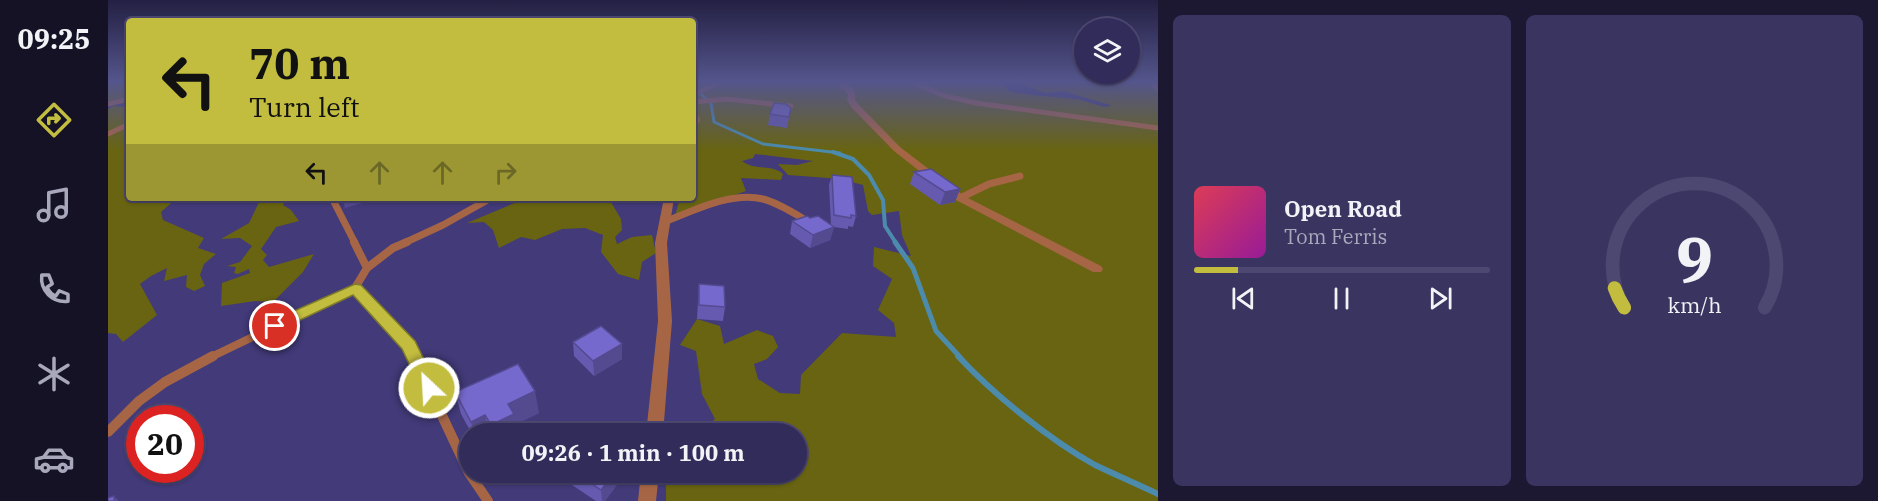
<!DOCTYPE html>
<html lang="en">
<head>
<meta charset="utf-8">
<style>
	:root { --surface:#322c5b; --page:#3a3461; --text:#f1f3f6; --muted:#a8a7bb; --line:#4d4871; --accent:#c3bd3f }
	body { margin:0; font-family:"IBM Plex Serif",serif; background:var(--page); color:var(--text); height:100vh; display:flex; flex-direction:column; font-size:22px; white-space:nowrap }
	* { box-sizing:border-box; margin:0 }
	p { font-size:20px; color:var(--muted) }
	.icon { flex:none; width:33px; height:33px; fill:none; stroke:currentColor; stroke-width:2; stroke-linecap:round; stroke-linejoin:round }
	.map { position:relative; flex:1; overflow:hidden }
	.sheet { display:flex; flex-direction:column; gap:15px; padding:15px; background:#1c1832; width:720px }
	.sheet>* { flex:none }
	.guide { position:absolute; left:18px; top:18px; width:570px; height:183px; border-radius:6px; box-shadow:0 2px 4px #0004,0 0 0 2px var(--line); background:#c3bd3f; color:#111; overflow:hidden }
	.fabs { position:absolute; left:966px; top:18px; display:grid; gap:12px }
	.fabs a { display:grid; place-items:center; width:66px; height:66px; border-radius:50%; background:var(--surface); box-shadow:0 2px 4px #0004,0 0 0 2px var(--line); font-size:30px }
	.speed { position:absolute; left:18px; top:405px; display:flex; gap:12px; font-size:30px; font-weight:700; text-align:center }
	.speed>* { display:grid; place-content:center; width:78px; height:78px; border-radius:50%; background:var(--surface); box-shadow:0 2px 4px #0004,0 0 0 2px var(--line); line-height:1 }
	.speed .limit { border:9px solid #d22; background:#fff; color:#111 }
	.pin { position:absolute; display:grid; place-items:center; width:51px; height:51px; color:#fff; margin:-26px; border:3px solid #fff; border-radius:50%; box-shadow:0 2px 6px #0007 }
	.me { position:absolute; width:66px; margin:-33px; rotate:335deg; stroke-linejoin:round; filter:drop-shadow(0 0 4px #0008) }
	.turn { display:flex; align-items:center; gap:21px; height:126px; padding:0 24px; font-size:27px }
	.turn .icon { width:78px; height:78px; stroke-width:2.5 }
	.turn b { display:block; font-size:42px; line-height:51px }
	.lanes { display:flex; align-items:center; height:57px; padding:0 24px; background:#0003; justify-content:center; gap:30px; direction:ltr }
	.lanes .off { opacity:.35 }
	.sheet .tile { flex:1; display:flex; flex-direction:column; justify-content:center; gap:9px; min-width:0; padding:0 21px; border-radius:9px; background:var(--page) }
	.sheet .dial { align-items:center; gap:0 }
	.dial svg { height:156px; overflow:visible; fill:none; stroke:var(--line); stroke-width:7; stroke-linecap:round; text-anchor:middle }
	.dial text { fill:var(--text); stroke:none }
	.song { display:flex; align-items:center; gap:18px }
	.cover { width:72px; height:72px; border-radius:9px; background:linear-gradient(135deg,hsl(350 70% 55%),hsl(300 70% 35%)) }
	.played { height:6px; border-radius:3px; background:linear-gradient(90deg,var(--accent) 15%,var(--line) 15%) }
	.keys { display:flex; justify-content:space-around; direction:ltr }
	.sheet .tiles { flex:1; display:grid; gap:15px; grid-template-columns:repeat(2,1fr) }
	.trip { position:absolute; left:351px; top:423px; width:348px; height:60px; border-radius:30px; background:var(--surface); box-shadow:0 2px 4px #0004,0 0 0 2px var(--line); font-weight:700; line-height:60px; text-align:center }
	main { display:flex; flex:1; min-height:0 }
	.tabs { display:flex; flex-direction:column; width:108px; justify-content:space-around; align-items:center; background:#141224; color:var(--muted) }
	.tabs .icon { width:42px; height:42px }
	.tabs .current { color:var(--accent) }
	.tabs b { font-size:27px; color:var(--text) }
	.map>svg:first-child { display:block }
	.green { fill:#686411 }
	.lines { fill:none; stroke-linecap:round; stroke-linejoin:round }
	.stream-far3 { stroke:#4c8bab; stroke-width:3 }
	.stream-far2 { stroke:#4c8bab; stroke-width:4 }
	.stream-far1 { stroke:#4c8bab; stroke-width:5 }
	.stream { stroke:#4c8bab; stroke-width:6 }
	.lane-far3 { stroke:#a66646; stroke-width:5 }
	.lane-far2 { stroke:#a66646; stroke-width:7 }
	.lane-far1 { stroke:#a66646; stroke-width:8 }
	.lane { stroke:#a66646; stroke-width:10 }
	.street { fill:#a66646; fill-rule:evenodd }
	.wall { fill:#655ab0 }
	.shaded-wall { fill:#534a90 }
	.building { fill:#7669cd; stroke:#534a90; stroke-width:1.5 }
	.route { fill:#c3bd3f; stroke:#7f7b29; stroke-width:1.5 }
</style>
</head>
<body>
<main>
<nav class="tabs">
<b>09:25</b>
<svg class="icon current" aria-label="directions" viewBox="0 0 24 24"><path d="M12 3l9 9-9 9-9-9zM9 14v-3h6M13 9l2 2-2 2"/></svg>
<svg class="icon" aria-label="music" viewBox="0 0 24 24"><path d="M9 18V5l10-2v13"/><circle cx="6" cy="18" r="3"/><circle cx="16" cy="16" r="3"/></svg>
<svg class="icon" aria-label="phone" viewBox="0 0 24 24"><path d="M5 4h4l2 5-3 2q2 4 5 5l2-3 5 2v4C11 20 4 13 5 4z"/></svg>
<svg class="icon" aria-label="climate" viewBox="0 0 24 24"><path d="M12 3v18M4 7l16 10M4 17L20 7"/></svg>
<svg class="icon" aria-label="car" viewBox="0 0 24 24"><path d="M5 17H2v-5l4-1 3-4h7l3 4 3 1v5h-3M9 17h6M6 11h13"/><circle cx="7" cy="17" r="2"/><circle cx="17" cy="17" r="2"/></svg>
</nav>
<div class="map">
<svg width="1050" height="501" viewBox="0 0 1050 501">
	<rect width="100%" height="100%" fill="#423a79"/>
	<path class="green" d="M0,81H21V99L0,106Z
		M585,81H872L875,84H896L901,91C923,96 944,96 967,99C978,100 988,106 1000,107L1002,105L955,91L937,93L912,83L1050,81V501H558V473L688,472V434L563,433L568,427L585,422L598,427L607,419L594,394L588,351L572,345L589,319L612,326L616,344L649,330L665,336L670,347L659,359L646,364L650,379L672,393L692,394L693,375L734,333L788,337L786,323L770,310L784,279L765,266L766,247L803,256L794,235L791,211L764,215L760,211L755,185L733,179L680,175L670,164L689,165L705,161L647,154L645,158L634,161C647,171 664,164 675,174L673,180L633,178L638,191L567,216L572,198H585Z
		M5,106L21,107V198H69L53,212L55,220L96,238L90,248L108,254L96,264L92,275L97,286L86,291L78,287L79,275L56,281L59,268L43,276L32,284L49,315L15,342L8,334L0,333V109Z
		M153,198H178L175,205L183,210L191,221L168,227L153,249L159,255L155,260L161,267L206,254L195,272L165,302L147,301L113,306L114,283L142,273L141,269L130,274L126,273L128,267L119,266L132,262L144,246L132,238L113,239L141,223Z
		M403,198H515L503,202L513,219L514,230L507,237L509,244L524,237L544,235L548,253L534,262L531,280L510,274L493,252L495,235L477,228L454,229L427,240L413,237L391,248L385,230L376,222L359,223L409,202Z"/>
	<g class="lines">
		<path class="stream-far3" d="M593,94L603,103L606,122L655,144L732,153"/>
		<path class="stream-far2" d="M725,152L745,159L761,175L775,200L777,226L788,243"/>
		<path class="stream-far1" d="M787,242L805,268L828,331L852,357"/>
		<path class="stream" d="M850,356C885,394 942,440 987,465C1008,475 1029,484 1050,494"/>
		<path class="lane-far3" d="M801,81L837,96L868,103L1050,128
			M1041,81L1050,89
			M585,102L618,99L683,106
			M0,104L21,99
			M0,134L21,124"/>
		<path class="lane-far2" d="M224,198L247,243
			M852,198L881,184L912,176
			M556,222C585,211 623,191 655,199C671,203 687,214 701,222
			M296,243L335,225L383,198"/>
		<path class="lane-far1" d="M259,268L285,248L299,242
			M247,288L301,345L307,357
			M103,357L247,288L259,268L246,242"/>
		<path class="lane" d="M306,356L361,473L380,501
			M0,432L31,401L57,382L105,356"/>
		<path class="street" d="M610,81H621L585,97V92Z
			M726,81H735L747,91V100L750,104L792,147L856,196L993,266L995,269L993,272H985L848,200L786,151L744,108L739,100L740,94Z
			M585,109L589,111L592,120L588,128L585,129Z
			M556,198H566L559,243L564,321L555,434H538L550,321L547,243Z
			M533,472H551L548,501H530Z"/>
	</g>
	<path class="wall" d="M683,108L679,128L660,125L662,114Z
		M806,172L852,189L847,202L832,205L802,184Z
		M724,175L748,216L745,227L740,226V229L726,227L722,240L702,248L682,234L684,221L702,218L723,225L721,185Z
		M591,284L617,307L615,321L589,319Z
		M465,342L514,359L486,376L466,356Z
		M347,392L431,413L408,424L410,434H364L353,414Z
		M463,472H516V475L497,501H488L464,485Z"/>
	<path class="shaded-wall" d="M852,189L847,202L832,205L837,192Z
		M234,198H257L258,202L237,208Z
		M726,227L722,240L702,248L705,235Z
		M514,344V359L486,376L485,361Z
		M427,391L431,413L408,424L410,434H385L383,425L400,404Z
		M377,415L381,434H366L363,422Z
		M507,472H516V475L497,501H494L493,490Z
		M6,496L11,501H6Z"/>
	<path class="building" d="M666,103L678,104L683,108L681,117L662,114Z
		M823,169L852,189L837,192L806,172Z
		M724,175L744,177L748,216L743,215V218L726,215Z
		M699,216L702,218L710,216L726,227L705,235L684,221Z
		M591,284L616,286L617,307L591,305Z
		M493,326L514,344L485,361L465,342Z
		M410,364L427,391L400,404L406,414L383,425L377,415L363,422L347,392Z
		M466,472H507L493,490Z
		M6,496V501H0V498Z"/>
	<linearGradient id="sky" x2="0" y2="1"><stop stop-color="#242043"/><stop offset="0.54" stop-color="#54558c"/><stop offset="1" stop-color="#54558c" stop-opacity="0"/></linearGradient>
	<rect width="1050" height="151" fill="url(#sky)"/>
	<path class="route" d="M247,284L253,285L307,341L330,388L328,393L321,395L315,393L294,349L245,295L173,329H161L159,326L161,322Z"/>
</svg>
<div class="fabs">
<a><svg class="icon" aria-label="layers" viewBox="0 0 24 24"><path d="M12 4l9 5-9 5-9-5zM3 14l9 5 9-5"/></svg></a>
</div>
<div class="speed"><div class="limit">20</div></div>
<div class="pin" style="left:167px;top:326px;background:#d93025"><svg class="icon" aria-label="arrive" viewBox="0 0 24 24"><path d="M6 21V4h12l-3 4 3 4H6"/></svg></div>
<svg class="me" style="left:321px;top:388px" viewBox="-20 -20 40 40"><circle r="17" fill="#c3bd3f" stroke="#fff" stroke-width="3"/><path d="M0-11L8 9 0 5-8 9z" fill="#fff"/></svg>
<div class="trip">09:26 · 1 min · 100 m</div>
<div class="guide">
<div class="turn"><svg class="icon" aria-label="left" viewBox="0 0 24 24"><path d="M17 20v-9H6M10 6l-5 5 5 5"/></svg><div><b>70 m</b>Turn left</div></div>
<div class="lanes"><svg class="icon" aria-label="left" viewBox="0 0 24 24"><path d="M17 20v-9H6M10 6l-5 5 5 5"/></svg><svg class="icon off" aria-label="ahead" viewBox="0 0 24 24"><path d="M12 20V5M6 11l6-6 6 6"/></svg><svg class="icon off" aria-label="ahead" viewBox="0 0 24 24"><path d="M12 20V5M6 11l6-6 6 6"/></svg><svg class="icon off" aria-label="right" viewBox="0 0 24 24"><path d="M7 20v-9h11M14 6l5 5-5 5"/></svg></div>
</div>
</div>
<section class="sheet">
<div class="tiles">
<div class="tile">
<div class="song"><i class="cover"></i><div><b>Open Road</b><p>Tom Ferris</p></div></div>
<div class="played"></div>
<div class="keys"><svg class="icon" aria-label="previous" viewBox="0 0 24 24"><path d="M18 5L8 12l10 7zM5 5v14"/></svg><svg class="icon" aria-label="pause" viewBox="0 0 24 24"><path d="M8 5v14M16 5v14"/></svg><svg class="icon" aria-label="next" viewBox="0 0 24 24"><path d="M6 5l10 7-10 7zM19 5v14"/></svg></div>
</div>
<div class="tile dial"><svg viewBox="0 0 100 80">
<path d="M14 69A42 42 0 1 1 86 69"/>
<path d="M14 69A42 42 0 0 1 9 59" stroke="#c3bd3f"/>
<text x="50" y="56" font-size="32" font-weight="700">9</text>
<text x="50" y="72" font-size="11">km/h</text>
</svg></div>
</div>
</section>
</main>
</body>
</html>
